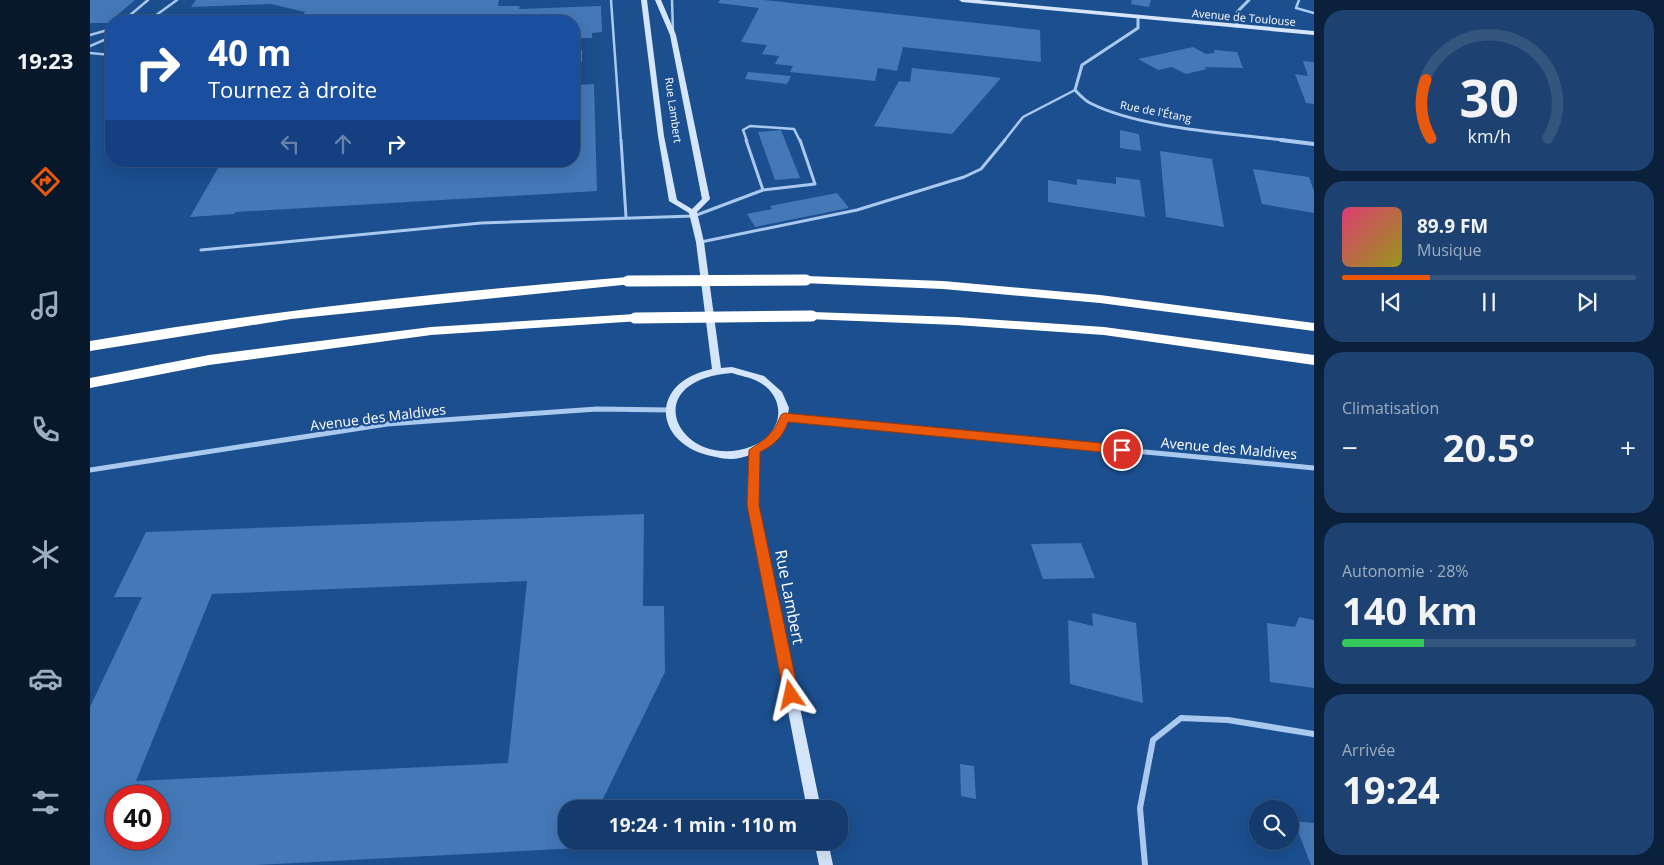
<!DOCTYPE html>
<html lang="fr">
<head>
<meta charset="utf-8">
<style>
	:root { --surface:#143b6b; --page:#1d4271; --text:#f1f3f6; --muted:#9dadc1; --line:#33557e; --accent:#ea580c }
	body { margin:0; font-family:"Open Sans",sans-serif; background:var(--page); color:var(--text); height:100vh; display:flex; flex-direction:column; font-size:19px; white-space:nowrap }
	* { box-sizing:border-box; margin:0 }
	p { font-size:16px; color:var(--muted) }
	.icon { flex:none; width:28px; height:28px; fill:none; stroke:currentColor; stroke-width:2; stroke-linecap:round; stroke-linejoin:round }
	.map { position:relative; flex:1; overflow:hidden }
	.details { display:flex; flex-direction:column; gap:10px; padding:10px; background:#0b203b; width:350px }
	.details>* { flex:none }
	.banner { position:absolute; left:15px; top:15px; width:475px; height:152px; border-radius:20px; box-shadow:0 5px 20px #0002,0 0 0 1px var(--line); background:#1a4fa0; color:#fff; overflow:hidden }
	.tools { position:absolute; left:1159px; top:800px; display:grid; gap:10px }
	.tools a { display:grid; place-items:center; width:50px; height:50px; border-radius:50%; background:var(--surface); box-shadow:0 5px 20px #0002,0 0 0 1px var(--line); font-size:25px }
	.speed { position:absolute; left:15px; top:785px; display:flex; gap:10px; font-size:25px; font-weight:700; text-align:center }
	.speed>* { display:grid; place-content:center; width:65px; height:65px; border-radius:50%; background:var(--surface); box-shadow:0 5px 20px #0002,0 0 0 1px var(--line); line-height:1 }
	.speed .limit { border:8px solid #d22; background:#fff; color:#111 }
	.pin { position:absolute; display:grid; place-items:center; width:42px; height:42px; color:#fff; margin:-21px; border:2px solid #fff; border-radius:50%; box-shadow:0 1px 5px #0007 }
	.me { position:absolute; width:55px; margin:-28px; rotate:349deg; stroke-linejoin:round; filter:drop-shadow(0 0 4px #0008) }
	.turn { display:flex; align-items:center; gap:18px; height:105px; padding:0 20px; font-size:22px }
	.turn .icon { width:65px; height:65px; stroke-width:2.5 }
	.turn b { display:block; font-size:35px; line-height:42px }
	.lanes { display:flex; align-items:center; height:48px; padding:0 20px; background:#0003; justify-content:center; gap:25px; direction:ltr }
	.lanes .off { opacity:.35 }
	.big { font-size:38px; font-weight:700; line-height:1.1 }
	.details .card { flex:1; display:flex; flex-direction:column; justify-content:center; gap:8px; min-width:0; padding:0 18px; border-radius:20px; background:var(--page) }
	.details .dial { align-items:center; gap:0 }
	.dial svg { height:130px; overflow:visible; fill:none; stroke:var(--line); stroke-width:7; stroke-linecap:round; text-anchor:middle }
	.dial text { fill:var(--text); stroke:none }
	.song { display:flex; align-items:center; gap:15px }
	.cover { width:60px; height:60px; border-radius:8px; background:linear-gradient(135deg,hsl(340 70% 55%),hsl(60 70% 35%)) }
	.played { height:5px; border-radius:2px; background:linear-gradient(90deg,var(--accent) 30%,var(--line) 30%) }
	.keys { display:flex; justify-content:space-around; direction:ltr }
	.heat { display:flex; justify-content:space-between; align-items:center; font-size:28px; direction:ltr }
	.charge { height:8px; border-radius:4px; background:linear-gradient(90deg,#34c759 28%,var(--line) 0) }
	.trip { position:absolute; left:468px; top:800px; width:290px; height:50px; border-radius:20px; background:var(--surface); box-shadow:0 5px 20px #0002,0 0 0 1px var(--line); font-weight:700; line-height:50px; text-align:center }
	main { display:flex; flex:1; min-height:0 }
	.tab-bar { display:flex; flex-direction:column; width:90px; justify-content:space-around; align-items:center; background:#08182b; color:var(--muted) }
	.tab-bar .icon { width:35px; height:35px }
	.tab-bar .active { color:var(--accent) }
	.tab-bar b { font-size:22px; color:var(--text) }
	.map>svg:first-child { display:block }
	.building { fill:#4478b7; fill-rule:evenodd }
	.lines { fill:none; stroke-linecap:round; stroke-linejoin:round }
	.lane-far1 { stroke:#a9c9ee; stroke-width:2.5 }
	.lane { stroke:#a9c9ee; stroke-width:3 }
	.street-far3 { stroke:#a9c9ee; stroke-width:3 }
	.street-far2 { stroke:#a9c9ee; stroke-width:4 }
	.street-far1 { stroke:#a9c9ee; stroke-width:5 }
	.street { stroke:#a9c9ee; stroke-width:6 }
	.secondary { fill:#d6e6fa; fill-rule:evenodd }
	.highway { fill:#fff; fill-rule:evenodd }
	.highway-bridge { stroke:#fff; stroke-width:11 }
	.route { fill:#ea580c; stroke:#983908 }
	.labels { text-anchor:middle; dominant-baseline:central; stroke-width:4.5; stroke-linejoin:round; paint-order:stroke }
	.far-street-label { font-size:11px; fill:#fff; stroke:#1b4f8f }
	.street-label { font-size:14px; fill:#fff; stroke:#1b4f8f }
	.near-street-label { font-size:16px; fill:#fff; stroke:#1b4f8f }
</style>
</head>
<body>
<main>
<nav class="tab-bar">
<b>19:23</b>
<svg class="icon active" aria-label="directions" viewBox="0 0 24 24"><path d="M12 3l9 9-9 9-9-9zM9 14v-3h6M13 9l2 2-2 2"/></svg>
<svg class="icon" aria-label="music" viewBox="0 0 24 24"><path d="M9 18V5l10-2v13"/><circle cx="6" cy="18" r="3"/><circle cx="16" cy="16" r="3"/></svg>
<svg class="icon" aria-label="phone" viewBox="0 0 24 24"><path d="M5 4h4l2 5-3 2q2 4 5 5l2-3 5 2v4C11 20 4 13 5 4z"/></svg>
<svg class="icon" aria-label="climate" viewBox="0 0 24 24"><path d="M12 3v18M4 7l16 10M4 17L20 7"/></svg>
<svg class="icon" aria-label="car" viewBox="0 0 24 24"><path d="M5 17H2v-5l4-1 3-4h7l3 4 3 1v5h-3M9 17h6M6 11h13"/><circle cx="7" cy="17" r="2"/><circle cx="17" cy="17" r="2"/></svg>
<svg class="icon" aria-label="filters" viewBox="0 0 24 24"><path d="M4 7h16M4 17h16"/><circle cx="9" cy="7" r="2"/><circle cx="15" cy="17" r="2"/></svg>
</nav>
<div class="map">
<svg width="1224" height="865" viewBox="0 0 1224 865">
	<rect width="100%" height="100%" fill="#1b4f8f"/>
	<path class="building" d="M0,0H45L18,23H0Z
		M106,0H409L408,6H430L429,9L511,6L512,32L502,33V38H489V50H492V62H488L489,85L504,84L507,191L146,212L144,214L100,217L128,168H115L119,161H484V21H210L215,12L181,4L101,7Z
		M630,0H674L950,30L951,62L813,47L807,71L788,68L785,81L700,72L703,66L685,64L689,56L672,54L677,45L651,42L669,8L628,3Z
		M1042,0H1061L1059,7L1041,4Z
		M1103,47L1116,54L1124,53V50L1147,52L1153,68L1114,67L1117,69L1096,74L1082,67L1068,70L1048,59Z
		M1213,61L1224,62V104L1216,103L1205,74L1218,76Z
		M822,68L896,76L911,78L862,134L784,126L809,81L820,82Z
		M658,72L701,76L697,84L655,79Z
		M691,130L710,178L685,180L668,132Z
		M1030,130L1049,134L1051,151L1030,148Z
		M1070,151L1122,159L1134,227L1076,217Z
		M1163,169L1219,177L1224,191V213L1172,204Z
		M1026,177L1050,180L1055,217L958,202V180L987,185V179L1026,184Z
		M747,193L759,208L665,227L657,214L682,209L680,206Z
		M554,514L553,606H574L575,672L508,809H476V841H492L489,848L166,865H0V707L52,597H24L56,532ZM437,581L418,763L46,781L122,594ZM26,796H69V839H26Z
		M991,543L1005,578L953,579L941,544Z
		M1002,613L1046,623L1053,703L980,684L978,620L1003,626Z
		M1209,617L1224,620V688L1180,682L1177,623L1205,627Z
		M870,764L884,766L886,799L871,796Z
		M1204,821L1224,823V865H1221Z"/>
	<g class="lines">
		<path class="lane-far1" d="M521,0L531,141
			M582,0L583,32
			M1209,0L1206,8L1224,13
			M33,21L58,0
			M58,21L87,0
			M0,35L21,29
			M0,46L21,37
			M0,53L21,55
			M657,141L653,130L660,126L704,129L710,141
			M914,141L933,117L985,90"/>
		<path class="lane" d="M531,140L536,217
			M656,140L673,190
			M673,190L725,184L710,140
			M611,242L767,210L874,177L891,169L915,140
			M111,250L391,223L604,216L673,190"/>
		<path class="street-far3" d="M1048,17V28L992,65L985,90C989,94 994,100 1000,103C1051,129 1141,133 1200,141
			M1147,26V12L1159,0"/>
		<path class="street-far2" d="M1191,140L1224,144"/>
		<path class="street-far1" d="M695,418L1224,468
			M0,470L297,424L507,409L580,410"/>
		<path class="street" d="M1055,865L1050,808L1063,740L1091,718L1138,720L1224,734"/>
		<path class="secondary" d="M551,0H557L574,136L587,200L602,209L612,199L580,35L565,0H571L586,35L620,199L607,212L614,242L631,368L642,367L674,376L692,392L699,408L696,425L684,443L670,451L668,505L731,809H717L658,505L660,455C654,457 647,459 641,459C636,459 630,458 626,457C564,447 556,383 622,369L606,242L599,213L579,201L568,136ZM642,373C650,376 660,377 667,381C690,392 696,419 677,437C669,444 659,448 649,450C585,462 549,380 642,373Z
			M869,0H889L1224,31V35L872,2Z
			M724,841H738L743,865H729Z"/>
		<path class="highway" d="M716,276L853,281L1010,295L1224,323V331L1010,303L853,289L712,283L710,280L712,277Z
			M538,277L542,278L544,281L542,284L201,319L0,351V341C178,310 358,292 538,277Z
			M722,312L866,317L1014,327L1224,355V365L1014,335L866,325L717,319L715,316L717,313Z
			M545,314L550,315L552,318L550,321L341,335L119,365L0,388V378L119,355L341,327Z"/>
		<path class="highway-bridge" d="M538,281L716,280
			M545,318L722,316"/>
	</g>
	<path class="route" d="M694,413L1032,445L1037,450L1032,454L698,422C693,437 684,445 670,452L669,505L709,695L707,700L701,702L696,700L694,695L657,505L659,450L675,439L685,428L691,415Z"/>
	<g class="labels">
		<g class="far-street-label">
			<text transform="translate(1154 17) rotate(5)">Avenue de Toulouse</text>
			<text transform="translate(584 110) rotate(82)">Rue Lambert</text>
			<text transform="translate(1066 111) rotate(11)">Rue de l'Étang</text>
		</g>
		<g class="street-label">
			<text transform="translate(288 417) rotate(-7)">Avenue des Maldives</text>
			<text transform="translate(1139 448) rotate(5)">Avenue des Maldives</text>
		</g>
		<g class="near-street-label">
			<text transform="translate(700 597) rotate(79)">Rue Lambert</text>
		</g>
	</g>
</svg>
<div class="tools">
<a><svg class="icon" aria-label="search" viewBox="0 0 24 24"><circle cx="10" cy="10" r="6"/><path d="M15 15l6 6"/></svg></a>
</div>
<div class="speed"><div class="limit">40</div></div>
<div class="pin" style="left:1032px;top:450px;background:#d93025"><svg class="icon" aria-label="arrive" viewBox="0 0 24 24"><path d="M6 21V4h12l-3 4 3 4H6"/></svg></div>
<svg class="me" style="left:701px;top:695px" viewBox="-20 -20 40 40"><path d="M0-17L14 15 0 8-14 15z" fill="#ea580c" stroke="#fff" stroke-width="4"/></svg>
<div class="trip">19:24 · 1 min · 110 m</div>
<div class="banner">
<div class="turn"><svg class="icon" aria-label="right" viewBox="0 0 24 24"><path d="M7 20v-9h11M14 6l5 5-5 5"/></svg><div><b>40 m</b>Tournez à droite</div></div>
<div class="lanes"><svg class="icon off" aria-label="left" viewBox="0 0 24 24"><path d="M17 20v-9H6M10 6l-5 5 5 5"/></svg><svg class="icon off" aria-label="ahead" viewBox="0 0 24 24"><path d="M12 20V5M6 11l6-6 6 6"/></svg><svg class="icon" aria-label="right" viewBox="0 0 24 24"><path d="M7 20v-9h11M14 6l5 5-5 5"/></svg></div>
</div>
</div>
<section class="details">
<div class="card dial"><svg viewBox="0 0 100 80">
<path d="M14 69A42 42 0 1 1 86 69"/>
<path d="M14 69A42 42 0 0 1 11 33" stroke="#ea580c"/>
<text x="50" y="56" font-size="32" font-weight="700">30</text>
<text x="50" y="72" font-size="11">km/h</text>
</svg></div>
<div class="card">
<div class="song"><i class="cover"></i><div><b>89.9 FM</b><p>Musique</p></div></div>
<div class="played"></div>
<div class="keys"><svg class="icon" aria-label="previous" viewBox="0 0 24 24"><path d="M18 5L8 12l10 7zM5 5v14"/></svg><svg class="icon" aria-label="pause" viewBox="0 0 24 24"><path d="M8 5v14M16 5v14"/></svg><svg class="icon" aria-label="next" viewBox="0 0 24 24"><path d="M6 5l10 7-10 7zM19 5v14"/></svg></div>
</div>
<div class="card"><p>Climatisation</p>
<div class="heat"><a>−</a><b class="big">20.5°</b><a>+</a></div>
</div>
<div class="card"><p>Autonomie · 28%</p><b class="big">140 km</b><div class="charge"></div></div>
<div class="card"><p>Arrivée</p><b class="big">19:24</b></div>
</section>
</main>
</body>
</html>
